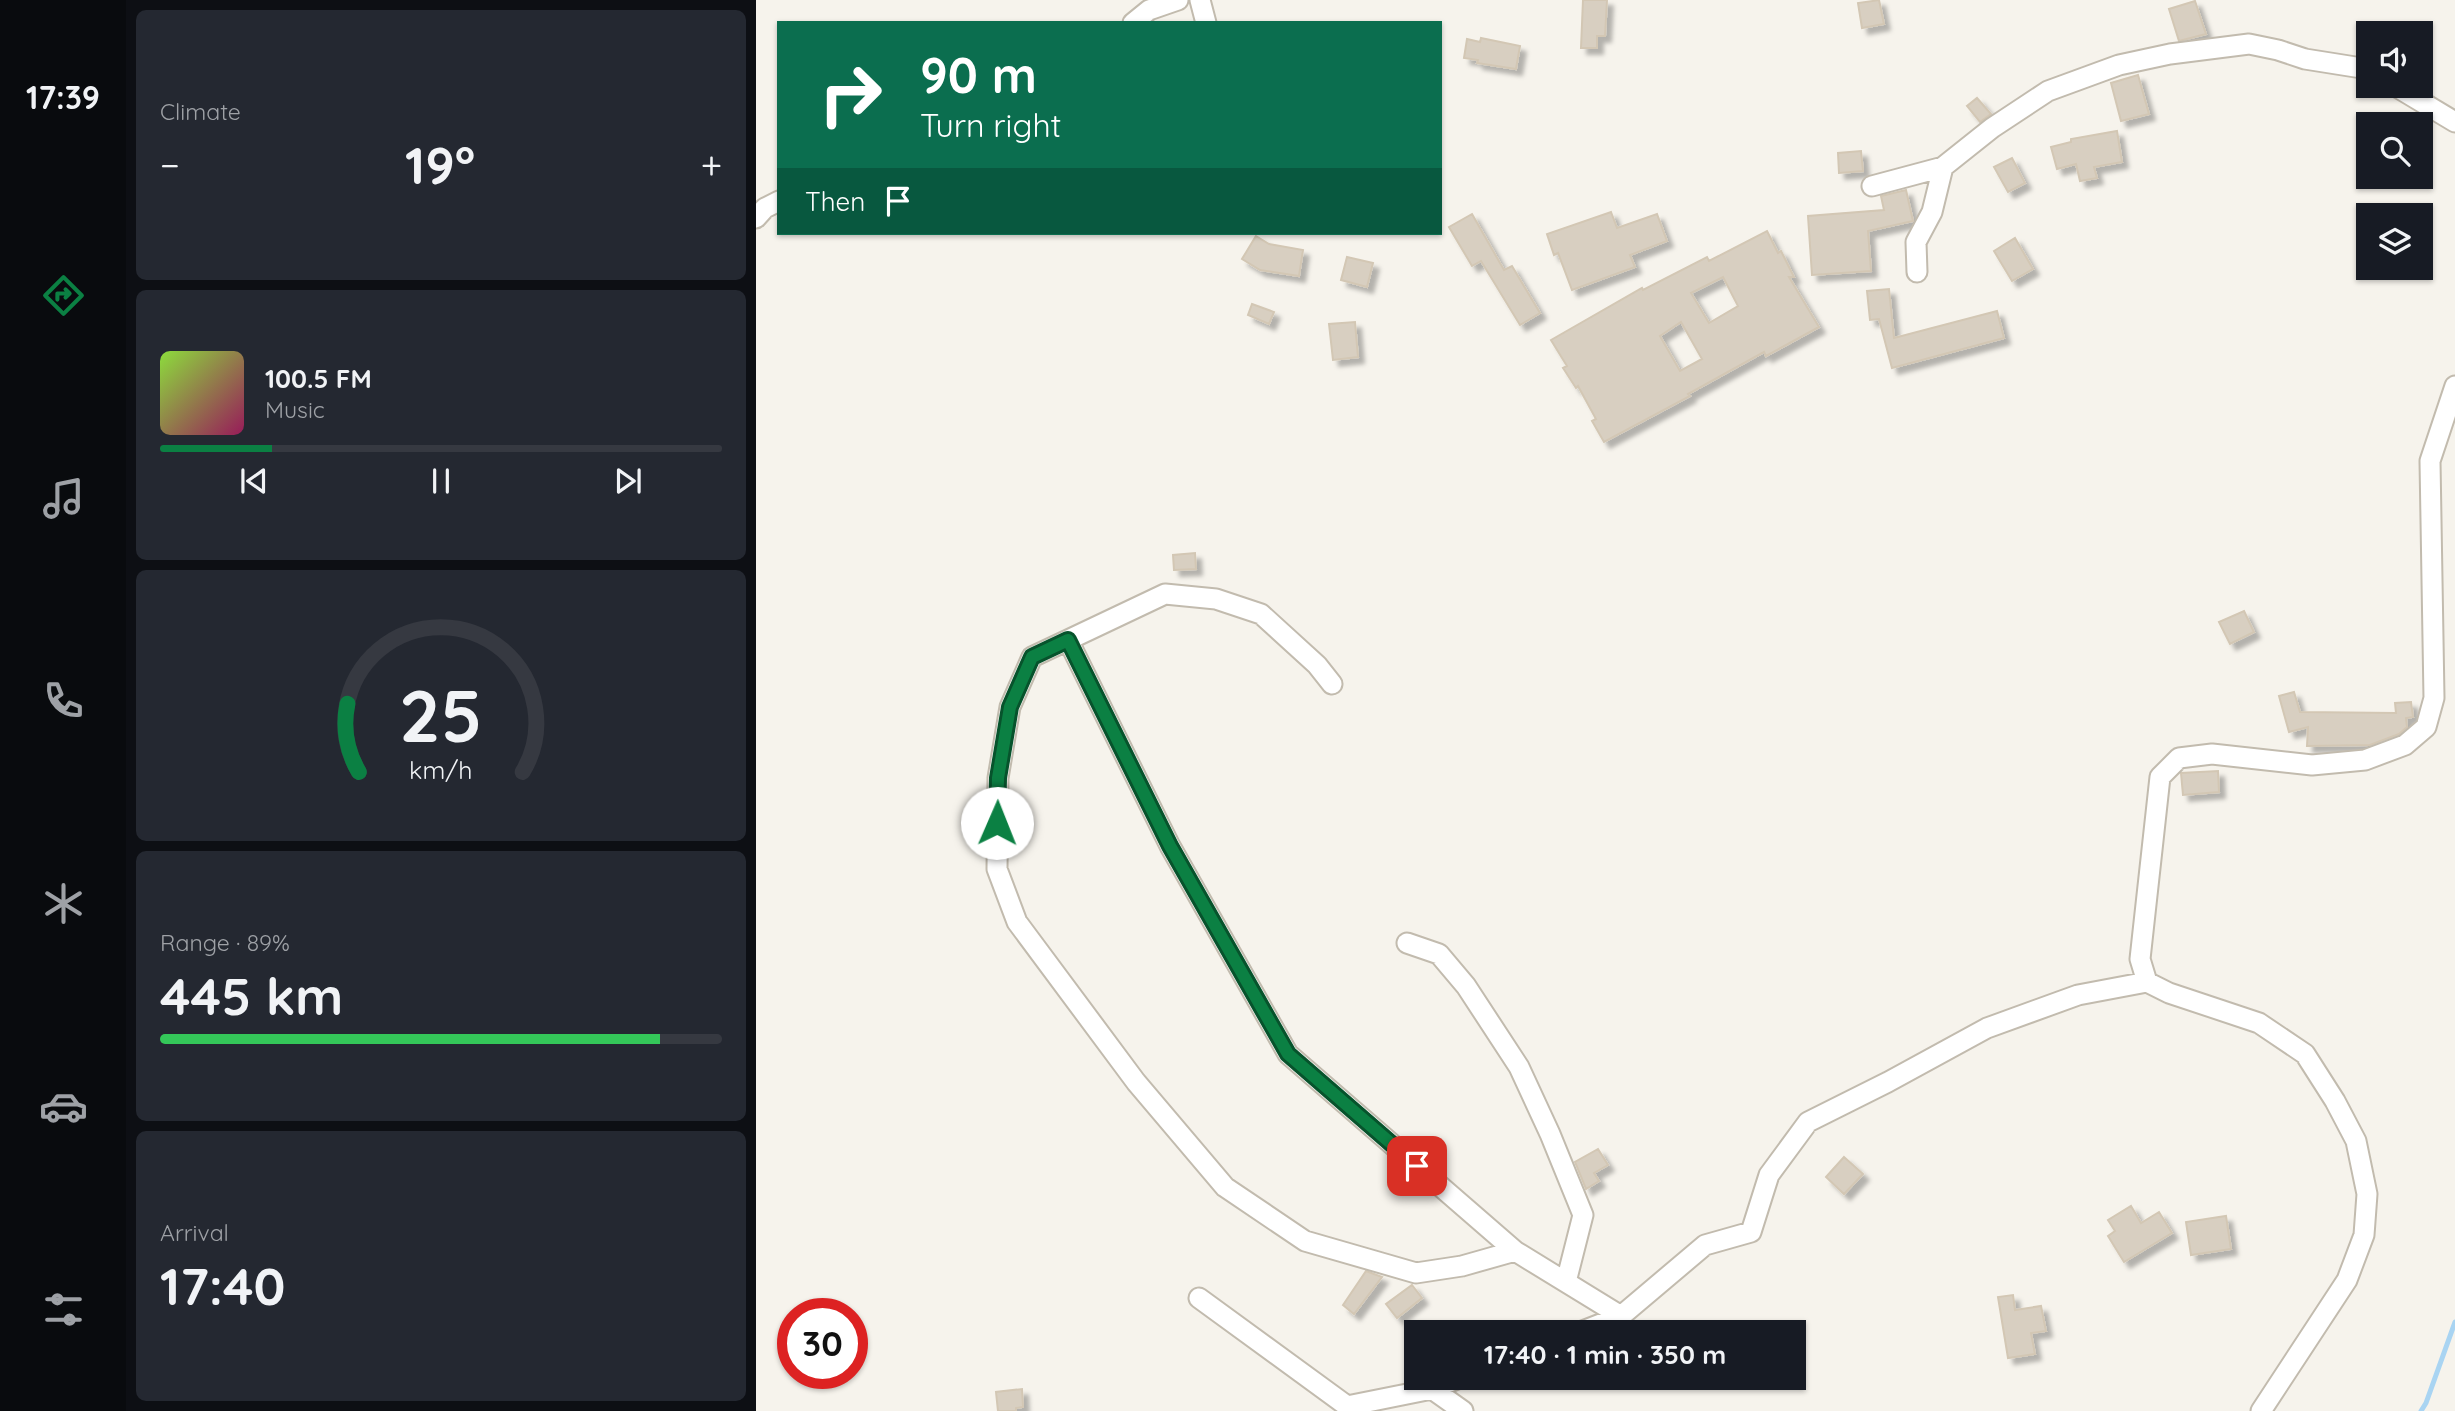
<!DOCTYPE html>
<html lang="en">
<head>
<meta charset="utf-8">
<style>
	:root { --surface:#171b24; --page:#242831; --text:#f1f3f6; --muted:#9ea1a6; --line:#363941; --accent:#0b8043 }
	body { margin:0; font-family:Quicksand,sans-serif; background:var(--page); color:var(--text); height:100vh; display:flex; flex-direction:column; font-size:26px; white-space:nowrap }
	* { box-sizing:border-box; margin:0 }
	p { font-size:23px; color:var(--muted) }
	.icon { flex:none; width:38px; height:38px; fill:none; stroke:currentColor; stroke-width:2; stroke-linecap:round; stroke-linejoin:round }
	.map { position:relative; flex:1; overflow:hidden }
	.details { display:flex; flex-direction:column; gap:10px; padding:10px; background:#0d0f14; width:630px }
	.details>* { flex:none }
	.guide { position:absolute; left:21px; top:21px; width:665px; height:214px; border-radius:0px; box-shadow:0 2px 5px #0004; background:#0b6e4f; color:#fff; overflow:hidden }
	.tools { position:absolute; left:1600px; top:21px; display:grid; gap:14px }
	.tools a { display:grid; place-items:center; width:77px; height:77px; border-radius:0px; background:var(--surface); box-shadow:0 2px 5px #0004; font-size:35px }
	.speed { position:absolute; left:21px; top:1298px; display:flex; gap:14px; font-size:35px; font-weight:700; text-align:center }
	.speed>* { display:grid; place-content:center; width:91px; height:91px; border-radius:50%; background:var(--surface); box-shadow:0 2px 5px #0004; line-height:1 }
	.speed .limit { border:10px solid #d22; background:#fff; color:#111 }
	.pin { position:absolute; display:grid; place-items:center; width:60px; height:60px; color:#fff; margin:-30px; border-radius:14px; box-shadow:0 4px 10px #0006 }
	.me { position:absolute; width:77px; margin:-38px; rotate:1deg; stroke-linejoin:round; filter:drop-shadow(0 0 5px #0008) }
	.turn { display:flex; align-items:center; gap:24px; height:147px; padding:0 28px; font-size:32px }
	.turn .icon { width:91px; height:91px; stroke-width:2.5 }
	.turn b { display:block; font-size:49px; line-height:60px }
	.then { display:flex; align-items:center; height:66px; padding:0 28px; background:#0003; gap:14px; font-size:26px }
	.big { font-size:52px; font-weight:800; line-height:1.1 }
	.details .widget { flex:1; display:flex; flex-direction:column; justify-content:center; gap:10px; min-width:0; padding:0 24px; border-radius:10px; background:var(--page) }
	.details .dial { align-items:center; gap:0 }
	.dial svg { height:182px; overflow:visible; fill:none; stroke:var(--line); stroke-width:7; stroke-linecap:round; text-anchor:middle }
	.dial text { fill:var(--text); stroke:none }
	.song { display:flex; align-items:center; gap:21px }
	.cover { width:84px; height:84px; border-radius:10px; background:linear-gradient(135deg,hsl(90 70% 55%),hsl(330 70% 35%)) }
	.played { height:7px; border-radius:4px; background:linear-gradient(90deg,var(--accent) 20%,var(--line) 20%) }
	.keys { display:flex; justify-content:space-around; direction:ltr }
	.heat { display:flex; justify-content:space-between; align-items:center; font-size:38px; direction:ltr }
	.charge { height:10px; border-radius:5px; background:linear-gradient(90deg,#34c759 89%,var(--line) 0) }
	.trip { position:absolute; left:648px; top:1320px; width:402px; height:70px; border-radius:0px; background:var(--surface); box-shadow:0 2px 5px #0004; font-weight:800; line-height:70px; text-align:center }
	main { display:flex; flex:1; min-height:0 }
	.tab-bar { display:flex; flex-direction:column; width:126px; justify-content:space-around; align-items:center; background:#090b0e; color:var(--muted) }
	.tab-bar .icon { width:49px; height:49px }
	.tab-bar .active { color:var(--accent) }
	.tab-bar b { font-size:32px; color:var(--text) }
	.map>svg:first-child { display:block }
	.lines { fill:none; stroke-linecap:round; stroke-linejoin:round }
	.stream { stroke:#a9d4f2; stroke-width:5 }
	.building { fill:#d8cfc1; stroke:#d3c7b4; stroke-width:2; fill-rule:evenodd; filter:url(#shadow) }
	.minor-casing { stroke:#c2bbae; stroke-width:23 }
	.minor { stroke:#fff; stroke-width:19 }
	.route-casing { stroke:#07532c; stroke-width:18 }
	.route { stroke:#0b8043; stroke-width:12 }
</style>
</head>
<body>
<main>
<nav class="tab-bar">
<b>17:39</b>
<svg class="icon active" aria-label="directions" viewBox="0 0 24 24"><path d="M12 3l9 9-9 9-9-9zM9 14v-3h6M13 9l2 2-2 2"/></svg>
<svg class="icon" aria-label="music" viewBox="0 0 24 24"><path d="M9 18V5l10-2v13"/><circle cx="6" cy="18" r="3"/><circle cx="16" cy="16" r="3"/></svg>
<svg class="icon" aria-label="phone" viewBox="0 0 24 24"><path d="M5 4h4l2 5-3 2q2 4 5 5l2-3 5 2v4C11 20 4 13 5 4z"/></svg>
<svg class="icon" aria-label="climate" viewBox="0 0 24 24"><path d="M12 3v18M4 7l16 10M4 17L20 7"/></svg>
<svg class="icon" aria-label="car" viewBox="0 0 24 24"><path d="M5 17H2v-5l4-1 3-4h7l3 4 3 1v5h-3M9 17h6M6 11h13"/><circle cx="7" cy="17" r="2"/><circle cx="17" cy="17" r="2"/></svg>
<svg class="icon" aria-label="filters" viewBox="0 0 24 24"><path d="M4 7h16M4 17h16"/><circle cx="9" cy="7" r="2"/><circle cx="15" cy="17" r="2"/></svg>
</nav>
<section class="details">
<div class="widget"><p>Climate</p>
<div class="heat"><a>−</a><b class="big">19°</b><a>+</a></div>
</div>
<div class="widget">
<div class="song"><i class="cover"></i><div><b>100.5 FM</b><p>Music</p></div></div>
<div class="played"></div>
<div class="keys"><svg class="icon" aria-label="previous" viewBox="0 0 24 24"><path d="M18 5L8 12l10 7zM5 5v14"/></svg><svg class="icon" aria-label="pause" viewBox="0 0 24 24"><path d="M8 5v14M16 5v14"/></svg><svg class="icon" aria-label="next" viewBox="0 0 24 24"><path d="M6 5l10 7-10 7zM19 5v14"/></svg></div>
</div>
<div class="widget dial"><svg viewBox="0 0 100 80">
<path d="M14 69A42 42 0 1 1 86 69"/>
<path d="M14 69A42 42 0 0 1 9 39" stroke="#0b8043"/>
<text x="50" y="56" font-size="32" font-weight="700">25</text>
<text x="50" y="72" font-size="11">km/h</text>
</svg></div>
<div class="widget"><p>Range · 89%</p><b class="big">445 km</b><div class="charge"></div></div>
<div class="widget"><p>Arrival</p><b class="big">17:40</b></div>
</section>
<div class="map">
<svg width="1699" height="1411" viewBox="0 0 1699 1411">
	<defs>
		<filter id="shadow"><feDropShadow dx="6" dy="6" stdDeviation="2" flood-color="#0004"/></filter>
	</defs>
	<rect width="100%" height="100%" fill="#f6f3ec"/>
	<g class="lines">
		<path class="stream" d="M1665,1411L1670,1403L1699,1322"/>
	</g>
	<path class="building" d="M827,0H851L849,36H841V48H825Z
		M1123,0L1128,24L1106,28L1102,3Z
		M1439,1L1450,34L1423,41L1413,9Z
		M725,38L764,46L760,69L721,63L722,60L708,58L711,39L724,42Z
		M1382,75L1393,114L1365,121L1355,83Z
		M1221,98L1235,114L1224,122L1211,106Z
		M1361,131L1366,162L1338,167L1341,178L1324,181L1320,164L1301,169L1295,147L1315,142V139Z
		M1105,151L1107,171L1083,173L1082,153Z
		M1256,158L1269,183L1252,192L1238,167Z
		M1150,190L1157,221L1112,231L1115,271L1056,275L1052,216L1128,210L1125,196Z
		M855,212L861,228L901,214L911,241L874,255L879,267L816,290L802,253L798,255L791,234Z
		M716,214L748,270L756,266L784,313L764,325L725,261L716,266L693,227Z
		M1011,231L1022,253L1025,251L1038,277H1033L1063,327L1010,356L1008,352L932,394L934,396L848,442L836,421L840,419L822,386L820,388L807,368L811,366L795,340L886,288L887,290L951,257L953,261ZM967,277L982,306L953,323L935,293ZM925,322L946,359L924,371L904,336Z
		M500,236L513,244L547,250L543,276L504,270L486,259Z
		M1259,238L1277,269L1256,281L1238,251Z
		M591,257L617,263L611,287L585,280Z
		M1133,289L1138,338L1241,311L1248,338L1136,368L1123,319L1114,320L1111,291Z
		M496,304L518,312L513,324L492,315Z
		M599,322L602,357L577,360L573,324Z
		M439,553L440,569L418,570L417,555Z
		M1488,611L1498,632L1474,644L1463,622Z
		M1538,692L1544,712L1640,713L1639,703L1655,702L1657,717L1650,718L1651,727L1643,734L1614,745L1551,746L1552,727L1533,732L1523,696Z
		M1462,771L1463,792L1427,795L1425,773Z
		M842,1149L852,1165L838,1173L843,1181L830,1189L819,1162Z
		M1088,1157L1107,1174L1088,1194L1070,1177Z
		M1375,1206L1385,1223L1403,1212L1416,1233L1368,1262L1352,1236L1359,1231L1352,1220Z
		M1470,1216L1475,1249L1435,1255L1430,1222Z
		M610,1271L626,1277L598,1314L587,1305Z
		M656,1285L666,1298L641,1318L630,1304Z
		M1257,1295L1259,1310L1285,1306L1290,1331L1275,1333L1279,1354L1252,1358L1242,1297Z
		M266,1389L267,1407L260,1408V1411H242L240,1392Z"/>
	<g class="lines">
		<g class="minor-casing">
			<path id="minor" d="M444,0L450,23
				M377,23L393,10L422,0
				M1639,86L1699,122
				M1116,186L1187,167L1236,128L1292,91L1363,65L1414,54L1493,44L1522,50L1549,59L1612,69
				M0,218L9,208L23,201
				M1161,272L1160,242L1176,212L1187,167
				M312,640L409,594L460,599L505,614L561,665L576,684
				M651,943L683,954L710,986L763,1067L794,1134L827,1215L810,1282
				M759,1251L706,1266L660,1273L549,1241L469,1187L380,1082L261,922L241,869L242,778L254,707L276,657L312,640L414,846L532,1054L759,1251L865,1316
				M443,1298L591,1406L676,1389L706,1377
				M824,1332L865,1316L949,1245L995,1232L1013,1175L1052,1122L1132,1082L1231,1028L1322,995L1391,982
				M676,1389L707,1411
				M1505,1411L1591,1280L1608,1235L1611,1194L1600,1141L1579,1101L1549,1054L1503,1023L1413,993L1391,982L1384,959L1404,777L1423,758L1456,754L1556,765L1609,760L1649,745L1670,727L1678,698L1674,461L1699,386"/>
		</g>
		<use href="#minor" class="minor"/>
	</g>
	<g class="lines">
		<g class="route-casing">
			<path id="route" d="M241,823L242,778L254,707L276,657L312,640L414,846L532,1054L661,1166"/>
		</g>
		<use href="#route" class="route"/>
	</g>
</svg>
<div class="tools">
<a><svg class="icon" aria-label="sound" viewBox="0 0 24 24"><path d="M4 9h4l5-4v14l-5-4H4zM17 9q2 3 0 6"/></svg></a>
<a><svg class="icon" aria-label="search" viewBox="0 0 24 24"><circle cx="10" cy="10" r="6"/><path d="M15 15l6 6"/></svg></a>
<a><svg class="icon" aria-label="layers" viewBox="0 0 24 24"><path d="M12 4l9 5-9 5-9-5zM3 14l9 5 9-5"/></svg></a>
</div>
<div class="speed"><div class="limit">30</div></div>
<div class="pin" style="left:661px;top:1166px;background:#d93025"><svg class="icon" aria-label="arrive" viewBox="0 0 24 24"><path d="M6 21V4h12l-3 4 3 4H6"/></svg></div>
<svg class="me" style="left:241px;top:823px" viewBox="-20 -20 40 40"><circle r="19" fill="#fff"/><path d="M0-13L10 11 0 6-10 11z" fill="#0b8043"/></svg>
<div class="trip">17:40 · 1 min · 350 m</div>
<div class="guide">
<div class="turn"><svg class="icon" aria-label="right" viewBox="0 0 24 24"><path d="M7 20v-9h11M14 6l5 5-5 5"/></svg><div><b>90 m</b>Turn right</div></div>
<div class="then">Then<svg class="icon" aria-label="arrive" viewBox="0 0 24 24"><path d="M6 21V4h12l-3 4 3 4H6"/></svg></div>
</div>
</div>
</main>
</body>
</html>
